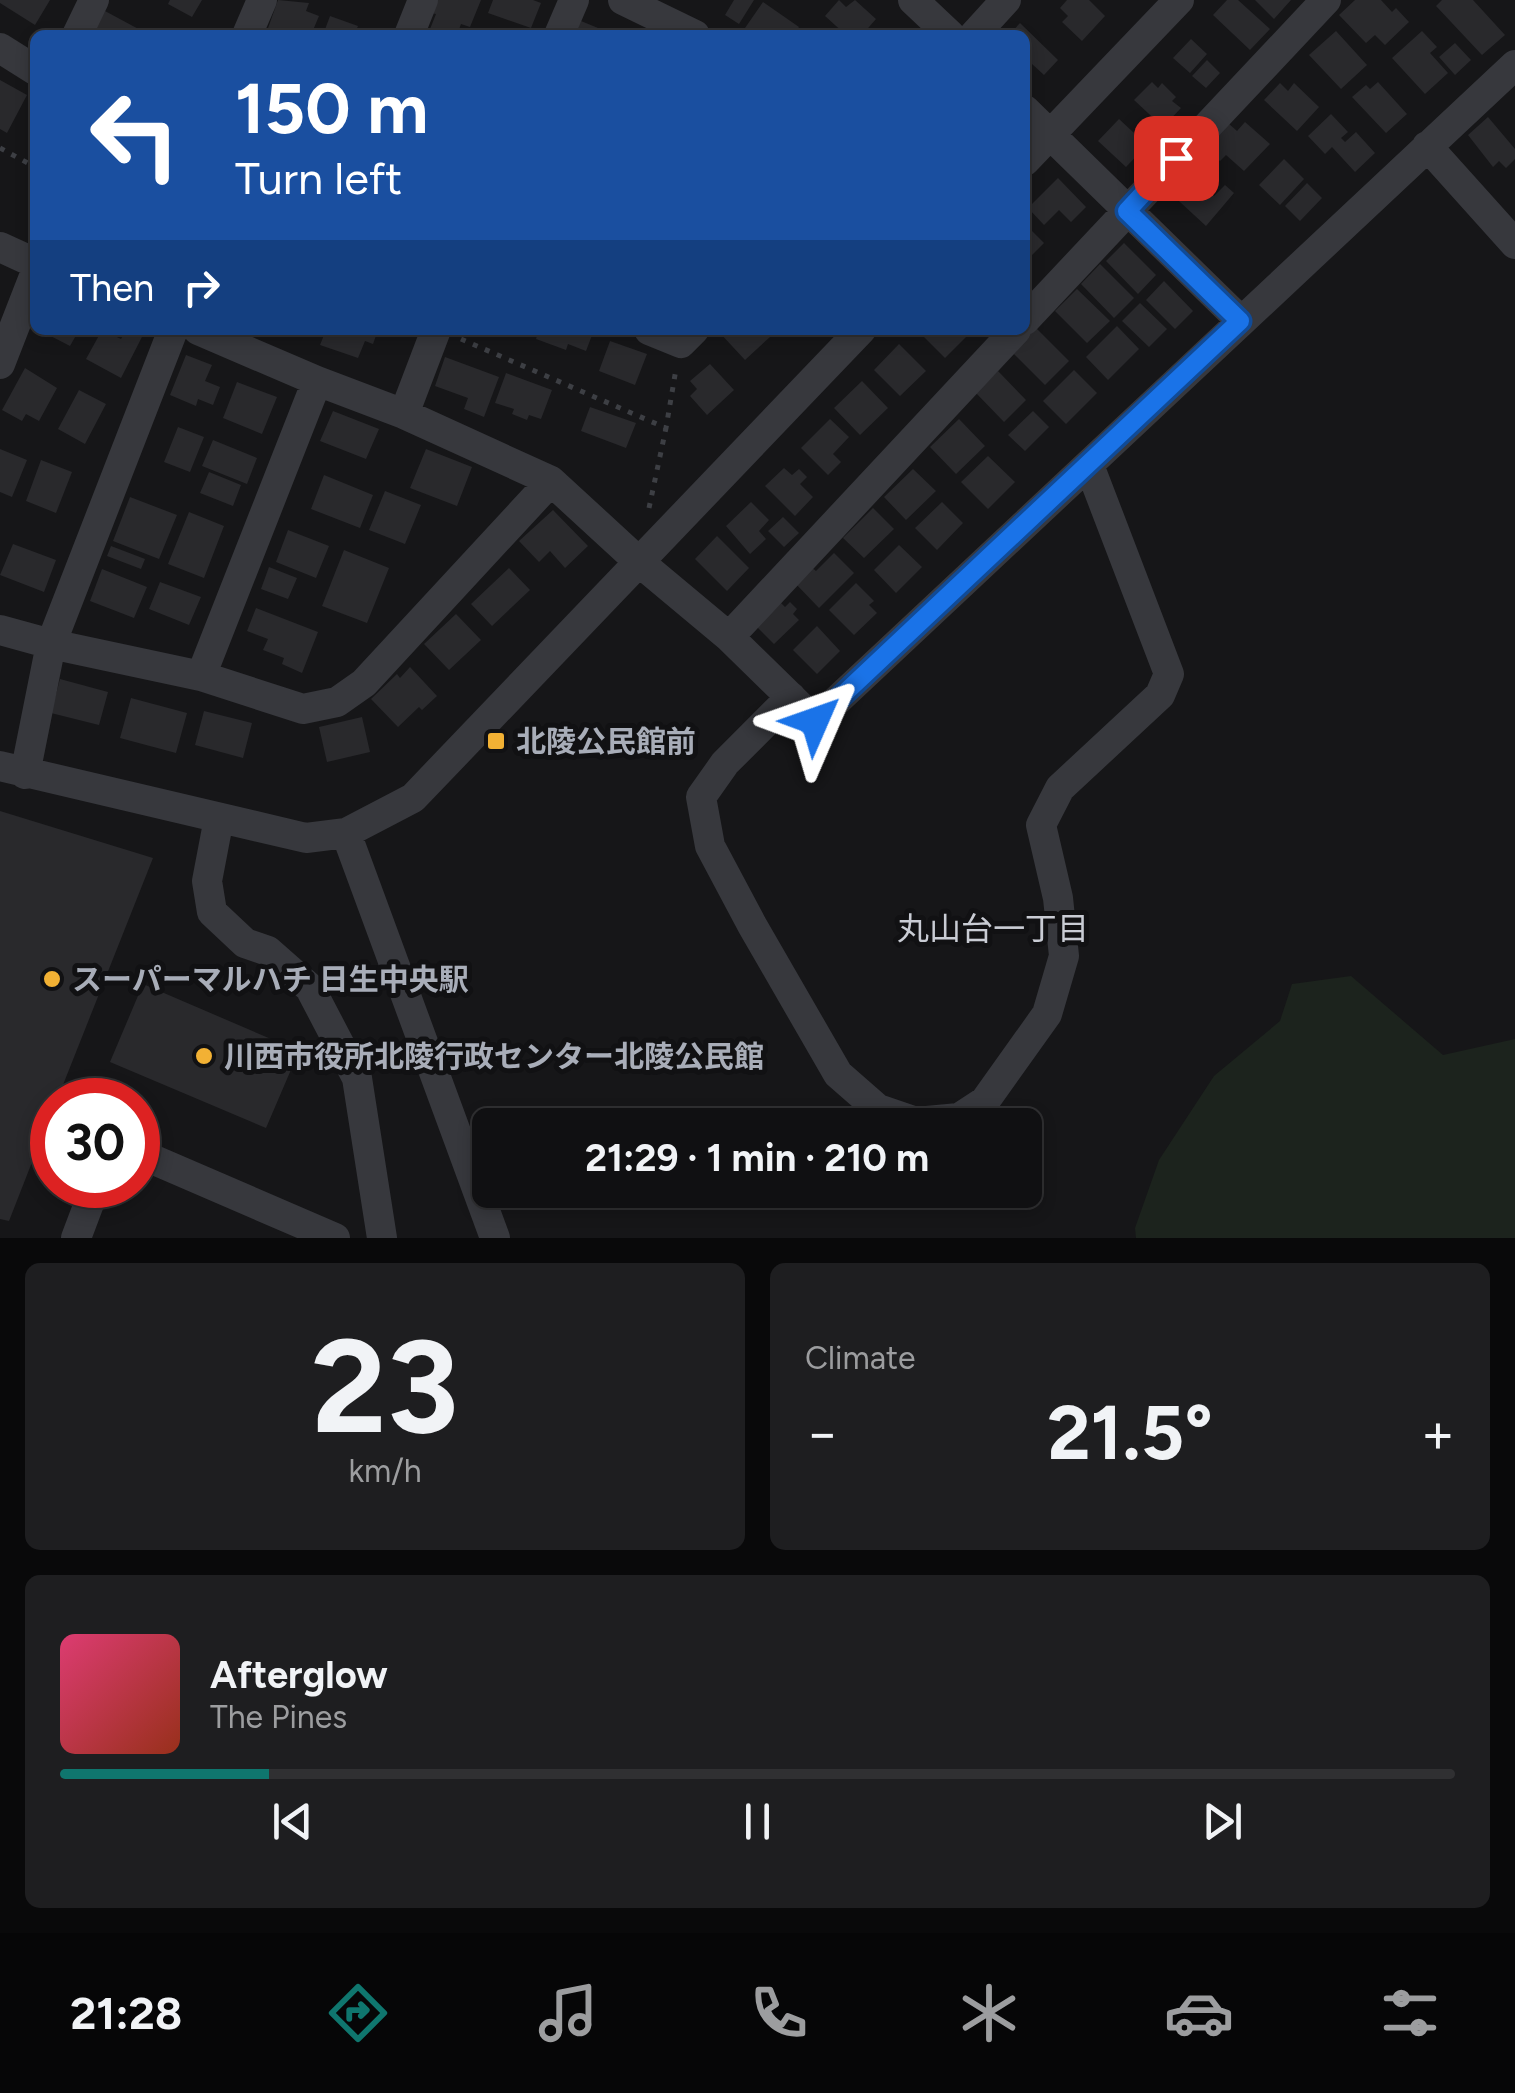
<!DOCTYPE html>
<html lang="en">
<head>
<meta charset="utf-8">
<style>
	:root { --surface:#101012; --page:#1e1e20; --text:#f1f3f6; --muted:#9c9d9f; --line:#303032; --accent:#0f766e }
	body { margin:0; font-family:Figtree,"Noto Sans JP",sans-serif; background:var(--page); color:var(--text); height:100vh; display:flex; flex-direction:column; font-size:38px; white-space:nowrap }
	* { box-sizing:border-box; margin:0 }
	p { font-size:32px; color:var(--muted) }
	.icon { flex:none; width:55px; height:55px; fill:none; stroke:currentColor; stroke-width:2; stroke-linecap:round; stroke-linejoin:round }
	.map { position:relative; height:1238px; overflow:hidden }
	.side { display:flex; flex-direction:column; gap:25px; padding:25px; background:#09090a; flex:1 }
	.side>* { flex:none }
	.guide { position:absolute; left:30px; top:30px; width:1000px; height:305px; border-radius:15px; box-shadow:0 5px 15px #0003,0 0 0 2px var(--line); background:#1a4fa0; color:#fff; overflow:hidden }
	.speed { position:absolute; left:30px; top:1078px; display:flex; gap:20px; font-size:50px; font-weight:700; text-align:center }
	.speed>* { display:grid; place-content:center; width:130px; height:130px; border-radius:50%; background:var(--surface); box-shadow:0 5px 15px #0003,0 0 0 2px var(--line); line-height:1 }
	.speed .limit { border:15px solid #d22; background:#fff; color:#111 }
	.pin { position:absolute; display:grid; place-items:center; width:85px; height:85px; color:#fff; margin:-42px; border-radius:20px; box-shadow:0 5px 15px #0006 }
	.me { position:absolute; width:110px; margin:-55px; rotate:47deg; stroke-linejoin:round; filter:drop-shadow(0 0 8px #0008) }
	.turn { display:flex; align-items:center; gap:35px; height:210px; padding:0 40px; font-size:45px }
	.turn .icon { width:130px; height:130px; stroke-width:2.5 }
	.turn b { display:block; font-size:70px; line-height:85px }
	.then { display:flex; align-items:center; height:95px; padding:0 40px; background:#0003; gap:20px; font-size:38px }
	.big { font-size:75px; font-weight:700; line-height:1.1 }
	.side .card { flex:1; display:flex; flex-direction:column; justify-content:center; gap:15px; min-width:0; padding:0 35px; border-radius:15px; background:var(--page) }
	.side .dial { align-items:center; gap:0 }
	.dial b { font-size:130px; line-height:1 }
	.song { display:flex; align-items:center; gap:30px }
	.cover { width:120px; height:120px; border-radius:15px; background:linear-gradient(135deg,hsl(340 70% 55%),hsl(10 70% 35%)) }
	.played { height:10px; border-radius:5px; background:linear-gradient(90deg,var(--accent) 15%,var(--line) 15%) }
	.keys { display:flex; justify-content:space-around; direction:ltr }
	.heat { display:flex; justify-content:space-between; align-items:center; font-size:55px; direction:ltr }
	.side .tiles { flex:1; display:grid; gap:25px; grid-template-columns:1fr 1fr }
	.card:last-child { grid-column:span 2 }
	.trip { position:absolute; left:472px; top:1108px; width:570px; height:100px; border-radius:15px; background:var(--surface); box-shadow:0 5px 15px #0003,0 0 0 2px var(--line); font-weight:700; line-height:100px; text-align:center }
	.tab-bar { display:flex; height:160px; justify-content:space-around; align-items:center; background:#060607; color:var(--muted) }
	.tab-bar .icon { width:70px; height:70px }
	.tab-bar .selected { color:var(--accent) }
	.tab-bar b { font-size:45px; color:var(--text) }
	.map>svg:first-child { display:block }
	.green { fill:#1c231d }
	.building { fill:#29292c }
	.lines { fill:none; stroke-linecap:round; stroke-linejoin:round }
	.path { stroke:#3d3f44; stroke-width:5; stroke-dasharray:5 8; stroke-linecap:butt }
	.minor { stroke:#37383d; stroke-width:30 }
	.route-casing { stroke:#114b97; stroke-width:25 }
	.route { stroke:#1a73e8; stroke-width:18 }
	.poi-dot { fill:#f2b134; stroke:#111113; stroke-width:4 }
	.labels { text-anchor:middle; dominant-baseline:central; stroke-width:10; stroke-linejoin:round; paint-order:stroke }
	.poi-label { font-size:30px; font-weight:bold; fill:#a8adb8; stroke:#111113; text-anchor:start }
	.neighbourhood-label { font-size:32px; fill:#c9ccd4; stroke:#111113 }
</style>
</head>
<body>
<div class="map">
<svg width="1515" height="1238" viewBox="0 0 1515 1238">
	<rect width="100%" height="100%" fill="#161618"/>
	<path class="green" d="M1351,976L1443,1055L1515,1039V1238H1136L1135,1228L1159,1160L1214,1076L1280,1021L1292,984Z"/>
	<path class="building" d="M0,0H50L35,25L0,3Z
		M170,0H202L192,17L168,4Z
		M278,0L309,3L306,11L319,16L311,35H277L267,31Z
		M435,0H481L470,27L461,24L457,35H432L428,34L436,14L431,13Z
		M493,0H533L541,3L531,28L488,13Z
		M734,0H754L739,24L725,15Z
		M839,0L846,7L855,0L876,19L862,35H846L825,16Z
		M1067,0H1089L1105,16L1082,41L1062,22L1068,16L1060,8Z
		M1227,0H1238L1270,29L1250,50L1213,15Z
		M1255,0H1291L1274,19Z
		M1355,0H1381L1392,12L1396,8L1409,22L1385,45L1375,35L1366,43L1339,15Z
		M1442,0H1473L1505,35L1482,55L1436,6Z
		M763,2L799,27L793,35H755L745,28Z
		M105,11L144,32L143,35H92Z
		M330,16L358,26L354,35H323Z
		M581,21L615,35H575Z
		M1020,23L1058,60L1044,75L1032,64L1028,69L1025,66V35H1009Z
		M1336,31L1367,65L1341,89L1309,55Z
		M1422,31L1437,47L1430,53L1448,73L1425,94L1392,58Z
		M1191,39L1207,54L1190,73L1173,58Z
		M1455,43L1471,60L1455,75L1439,57Z
		M1207,60L1220,73L1206,88L1192,76Z
		M0,80L27,95L7,133L0,129Z
		M1152,82L1158,88L1162,83L1176,97L1172,101L1181,108L1163,127L1134,100Z
		M1378,82L1407,114L1386,133L1352,97L1366,85L1370,89Z
		M1280,83L1288,91L1294,83L1319,107L1297,131L1264,100Z
		M1331,114L1348,132L1341,138L1345,142L1356,132L1375,153L1355,172L1332,147L1325,154L1308,136Z
		M1488,117L1515,149V159L1506,168L1499,161L1493,167L1468,135Z
		M1119,119L1147,145L1126,167L1098,141Z
		M1245,122L1270,144L1244,171L1226,155L1220,161L1205,147L1228,123L1237,131Z
		M1284,159L1304,179L1280,205L1259,185Z
		M1187,170L1214,196L1225,185L1234,193L1206,226L1168,191Z
		M1058,178L1086,207L1071,222L1059,210L1044,225L1028,208Z
		M1307,183L1322,198L1300,221L1285,206Z
		M1025,224L1044,243L1025,262Z
		M1124,243L1156,275L1138,294L1106,261Z
		M1100,264L1134,298L1114,318L1081,284Z
		M1164,281L1193,311L1175,329L1146,300Z
		M1077,289L1110,321L1087,343L1055,311Z
		M1140,303L1167,329L1149,347L1122,321Z
		M1117,326L1139,349L1108,380L1086,357Z
		M1036,328L1069,361L1045,385L1012,352Z
		M39,330H79L70,346Z
		M102,330L121,339L126,330L144,333L121,378L86,359Z
		M326,330H378L373,344L365,341L358,358L320,345Z
		M539,330H594L586,351L568,344L566,350L536,339Z
		M721,330H764L770,337L745,360L719,332Z
		M917,330H961L967,336L945,358Z
		M610,341L647,354L635,385L599,371Z
		M899,344L926,371L900,396L874,370Z
		M186,355L212,365L205,381L220,387L213,405L198,399L196,406L170,395Z
		M445,357L499,377L484,417L464,409L468,398L435,386Z
		M710,364L734,390L707,415L690,396L697,389L690,381Z
		M25,368L57,388L39,421L26,414L22,421L2,410Z
		M1074,370L1097,393L1066,424L1043,401Z
		M998,371L1026,400L1004,422L976,393Z
		M506,373L552,390L541,419L529,415L527,420L512,414L514,409L495,403Z
		M862,381L888,408L860,435L834,408Z
		M237,382L277,397L262,434L223,418Z
		M79,390L106,404L85,444L58,429Z
		M590,407L636,423L626,448L581,431Z
		M333,411L379,429L366,459L320,441Z
		M1033,411L1049,427L1025,451L1008,435Z
		M830,419L849,437L833,454L841,462L828,475L801,448Z
		M959,419L985,446L956,474L930,447Z
		M178,427L204,437L190,472L164,462Z
		M213,440L257,458L247,484L202,466Z
		M0,449L27,460L12,497L0,492Z
		M426,449L472,467L457,506L410,488Z
		M988,456L1015,482L988,509L961,482Z
		M41,460L72,472L56,513L26,501Z
		M784,468L792,475L799,469L807,477L800,484L813,497L795,516L765,486Z
		M913,469L936,491L906,520L884,497Z
		M209,472L241,485L233,506L200,493Z
		M324,475L373,495L360,528L311,509Z
		M385,491L421,505L405,544L369,530Z
		M130,497L177,515L159,559L113,541Z
		M751,502L769,520L759,531L766,539L750,554L726,526Z
		M942,502L963,523L937,550L915,528Z
		M873,508L894,529L864,558L843,538Z
		M553,510L588,546L565,568L550,551L539,562L519,541Z
		M189,512L224,526L204,578L168,564Z
		M783,517L799,533L784,547L768,531Z
		M288,530L329,546L316,578L276,562Z
		M717,536L749,568L727,591L695,559Z
		M13,544L56,560L44,592L0,575Z
		M899,545L922,567L896,593L874,570Z
		M111,546L145,559L141,569L107,556Z
		M344,550L389,568L367,623L322,606Z
		M834,553L854,573L819,608L794,582L810,566L816,571Z
		M269,567L297,578L288,599L261,589Z
		M509,568L530,590L492,626L471,604Z
		M102,569L147,587L134,618L90,601Z
		M160,582L201,597L189,625L149,609Z
		M856,583L874,601L869,605L877,613L854,635L829,610Z
		M780,602L785,607L790,602L797,609L793,614L799,620L774,644L756,626Z
		M256,608L318,632L302,673L282,664L284,658L263,650L268,639L247,631Z
		M456,614L481,640L449,670L424,644Z
		M817,626L840,651L817,674L793,650Z
		M410,667L437,696L422,710L419,707L398,727L371,699L397,674L400,678Z
		M60,679L108,692L99,725L51,713Z
		M131,698L187,713L176,753L120,738Z
		M204,711L252,723L243,758L195,745Z
		M362,717L370,752L327,762L319,727Z
		M0,811L153,858L57,1100H52V1111L9,1221L0,1219Z
		M143,984L299,1051L266,1128L110,1062Z"/>
	<g class="lines">
		<path class="path" d="M0,148L35,167
			M461,339L666,428L676,369
			M649,508L666,428"/>
		<path class="minor" d="M623,0L695,35
			M913,0L950,35
			M77,35L94,0
			M247,35L262,0
			M409,35L423,0
			M559,35L574,0
			M974,35L1006,0
			M0,48L35,70
			M1025,110L1241,321
			M1427,146L1515,244
			M1025,161L1179,0
			M0,247L35,263
			M1025,320L1326,0
			M198,330L317,381L404,414L551,481L638,561L729,637L815,721L1515,65
			M649,330L681,343L694,330
			M0,364L35,274
			M404,414L436,330
			M0,630L51,644L201,676L303,709L337,702L364,683L551,481
			M729,637L1016,330
			M201,676L317,381
			M791,697L725,763L701,797L710,846L752,925L838,1074L878,1109L916,1122L959,1118L985,1101L1047,1014L1064,956L1058,898L1041,825L1060,788L1160,695L1169,674L1089,465
			M0,766L306,838L346,833L413,798L861,330
			M25,774L51,644L173,330
			M219,818L207,881L212,912L245,943L268,951L310,988L357,1078L382,1238
			M346,833L495,1238
			M138,1153L335,1238
			M76,1238L96,1185"/>
	</g>
	<g class="lines">
		<g class="route-casing">
			<path id="route" d="M815,721L1240,321L1127,211L1176,158"/>
		</g>
		<use href="#route" class="route"/>
	</g>
	<g class="poi-dot">
		<rect x="486" y="731" width="20" height="20" rx="5"/>
		<circle cx="52" cy="979" r="10"/>
		<circle cx="204" cy="1056" r="10"/>
	</g>
	<g class="labels">
		<g class="poi-label">
			<text x="516" y="741">北陵公民館前</text>
			<text x="72" y="979">スーパーマルハチ 日生中央駅</text>
			<text x="224" y="1056">川西市役所北陵行政センター北陵公民館</text>
		</g>
		<g class="neighbourhood-label">
			<text x="993" y="929">丸山台一丁目</text>
		</g>
	</g>
</svg>
<div class="speed"><div class="limit">30</div></div>
<div class="pin" style="left:1176px;top:158px;background:#d93025"><svg class="icon" aria-label="arrive" viewBox="0 0 24 24"><path d="M6 21V4h12l-3 4 3 4H6"/></svg></div>
<svg class="me" style="left:815px;top:721px" viewBox="-20 -20 40 40"><path d="M0-17L14 15 0 8-14 15z" fill="#1a73e8" stroke="#fff" stroke-width="4"/></svg>
<div class="trip">21:29 · 1 min · 210 m</div>
<div class="guide">
<div class="turn"><svg class="icon" aria-label="left" viewBox="0 0 24 24"><path d="M17 20v-9H6M10 6l-5 5 5 5"/></svg><div><b>150 m</b>Turn left</div></div>
<div class="then">Then<svg class="icon" aria-label="right" viewBox="0 0 24 24"><path d="M7 20v-9h11M14 6l5 5-5 5"/></svg></div>
</div>
</div>
<section class="side">
<div class="tiles">
<div class="card dial"><b>23</b><p>km/h</p></div>
<div class="card"><p>Climate</p>
<div class="heat"><a>−</a><b class="big">21.5°</b><a>+</a></div>
</div>
<div class="card">
<div class="song"><i class="cover"></i><div><b>Afterglow</b><p>The Pines</p></div></div>
<div class="played"></div>
<div class="keys"><svg class="icon" aria-label="previous" viewBox="0 0 24 24"><path d="M18 5L8 12l10 7zM5 5v14"/></svg><svg class="icon" aria-label="pause" viewBox="0 0 24 24"><path d="M8 5v14M16 5v14"/></svg><svg class="icon" aria-label="next" viewBox="0 0 24 24"><path d="M6 5l10 7-10 7zM19 5v14"/></svg></div>
</div>
</div>
</section>
<nav class="tab-bar">
<b>21:28</b>
<svg class="icon selected" aria-label="directions" viewBox="0 0 24 24"><path d="M12 3l9 9-9 9-9-9zM9 14v-3h6M13 9l2 2-2 2"/></svg>
<svg class="icon" aria-label="music" viewBox="0 0 24 24"><path d="M9 18V5l10-2v13"/><circle cx="6" cy="18" r="3"/><circle cx="16" cy="16" r="3"/></svg>
<svg class="icon" aria-label="phone" viewBox="0 0 24 24"><path d="M5 4h4l2 5-3 2q2 4 5 5l2-3 5 2v4C11 20 4 13 5 4z"/></svg>
<svg class="icon" aria-label="climate" viewBox="0 0 24 24"><path d="M12 3v18M4 7l16 10M4 17L20 7"/></svg>
<svg class="icon" aria-label="car" viewBox="0 0 24 24"><path d="M5 17H2v-5l4-1 3-4h7l3 4 3 1v5h-3M9 17h6M6 11h13"/><circle cx="7" cy="17" r="2"/><circle cx="17" cy="17" r="2"/></svg>
<svg class="icon" aria-label="filters" viewBox="0 0 24 24"><path d="M4 7h16M4 17h16"/><circle cx="9" cy="7" r="2"/><circle cx="15" cy="17" r="2"/></svg>
</nav>
</body>
</html>
